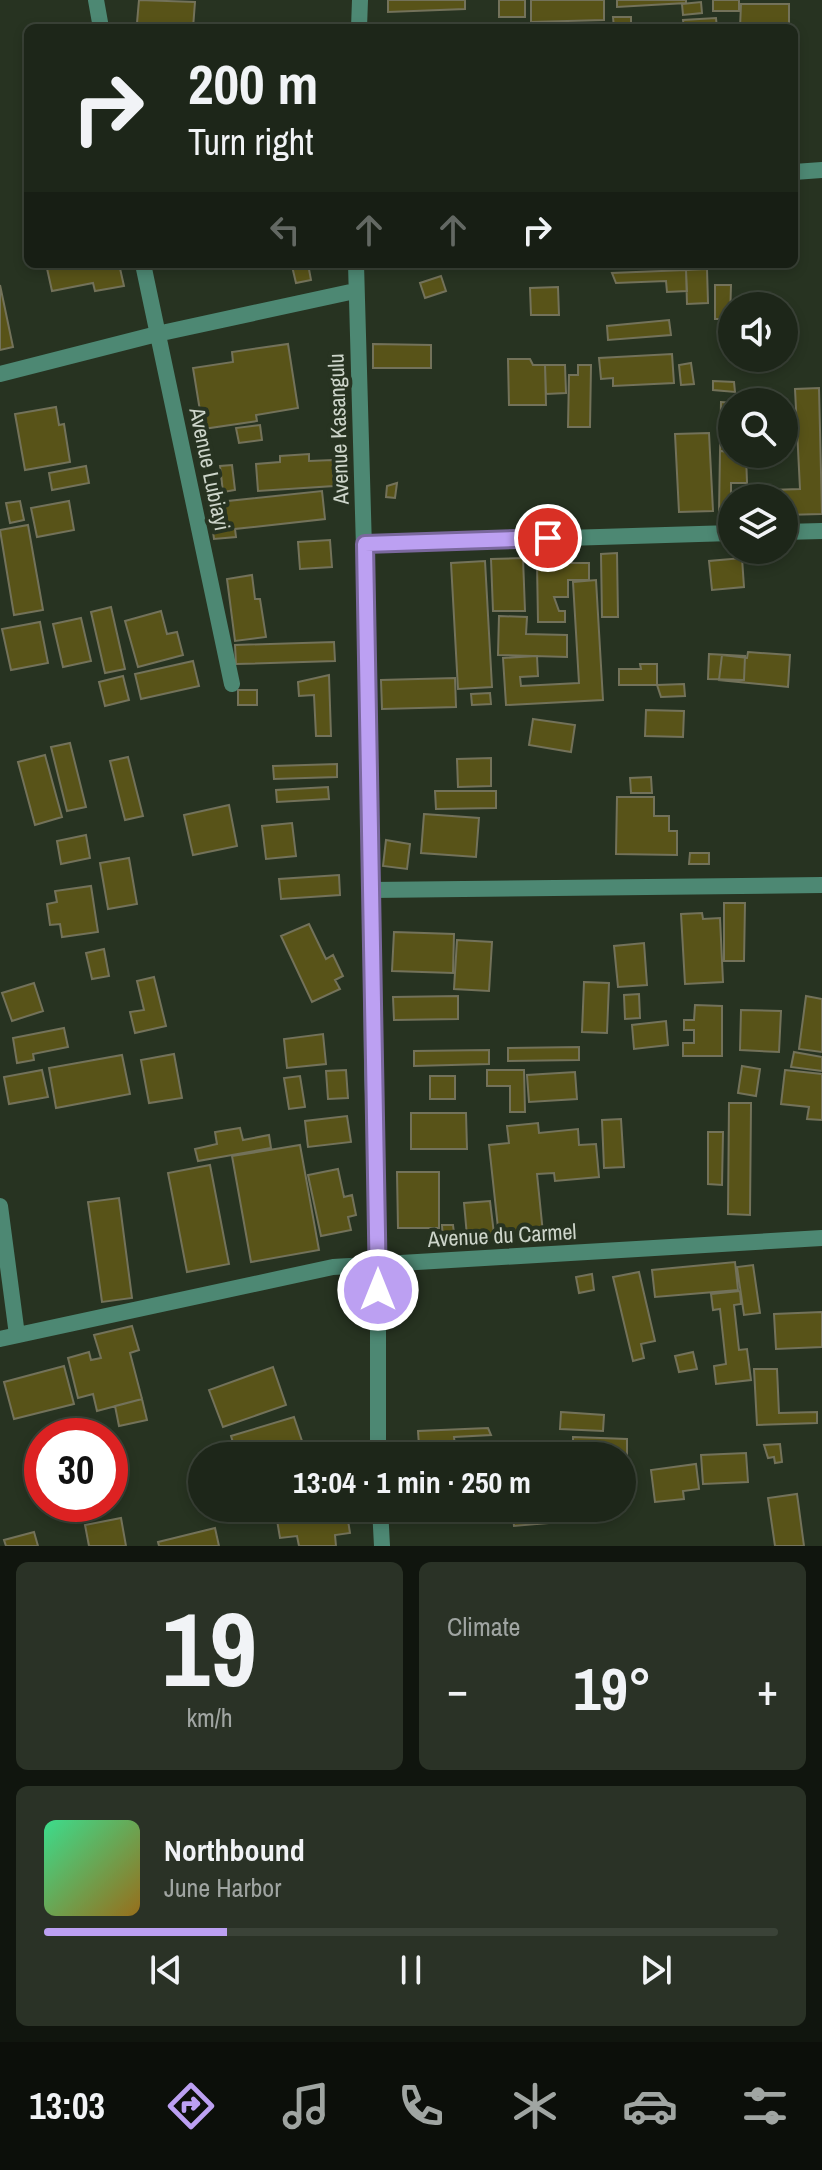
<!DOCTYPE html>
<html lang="en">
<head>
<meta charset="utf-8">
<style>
	:root { --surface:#1d2619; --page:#2a3226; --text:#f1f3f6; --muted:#a0a5a2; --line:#3b4338; --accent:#bca0f2 }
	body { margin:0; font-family:"Archivo Narrow",sans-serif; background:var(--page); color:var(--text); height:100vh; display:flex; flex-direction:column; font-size:30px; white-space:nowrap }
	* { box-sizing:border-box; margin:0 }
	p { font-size:26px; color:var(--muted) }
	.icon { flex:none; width:44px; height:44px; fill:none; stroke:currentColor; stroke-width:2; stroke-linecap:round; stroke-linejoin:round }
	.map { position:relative; height:1546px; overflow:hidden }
	.drawer { display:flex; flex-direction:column; gap:16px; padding:16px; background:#10150e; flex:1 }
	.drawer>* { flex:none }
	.hud { position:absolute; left:24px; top:24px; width:774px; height:244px; border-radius:12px; box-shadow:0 4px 12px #0003,0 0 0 2px var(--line); background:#1d2619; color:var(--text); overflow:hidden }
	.tools { position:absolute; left:718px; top:292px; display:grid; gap:16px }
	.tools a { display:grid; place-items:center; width:80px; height:80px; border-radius:50%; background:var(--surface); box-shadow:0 4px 12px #0003,0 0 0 2px var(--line); font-size:40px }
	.speed { position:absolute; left:24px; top:1418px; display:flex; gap:16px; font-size:40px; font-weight:700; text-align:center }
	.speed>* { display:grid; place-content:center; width:104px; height:104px; border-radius:50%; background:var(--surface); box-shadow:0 4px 12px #0003,0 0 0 2px var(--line); line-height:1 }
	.speed .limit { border:12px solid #d22; background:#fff; color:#111 }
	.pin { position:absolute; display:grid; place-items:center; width:68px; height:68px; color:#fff; margin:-34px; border:4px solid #fff; border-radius:50%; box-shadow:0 2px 8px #0007 }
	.me { position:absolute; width:88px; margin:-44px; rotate:0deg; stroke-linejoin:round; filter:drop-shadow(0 0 6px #0008) }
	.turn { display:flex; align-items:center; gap:28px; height:168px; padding:0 32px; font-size:36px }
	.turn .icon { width:104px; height:104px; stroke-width:2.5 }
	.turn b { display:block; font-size:56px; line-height:68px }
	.lanes { display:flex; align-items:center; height:76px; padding:0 32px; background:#0003; justify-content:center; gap:40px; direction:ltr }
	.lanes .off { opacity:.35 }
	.big { font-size:60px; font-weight:700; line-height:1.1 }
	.drawer .card { flex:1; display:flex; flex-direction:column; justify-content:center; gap:12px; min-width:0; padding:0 28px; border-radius:12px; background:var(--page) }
	.drawer .dial { align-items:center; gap:0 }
	.dial b { font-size:104px; line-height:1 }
	.song { display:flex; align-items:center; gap:24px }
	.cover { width:96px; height:96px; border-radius:12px; background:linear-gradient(135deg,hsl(150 70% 55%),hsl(40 70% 35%)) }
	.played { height:8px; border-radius:4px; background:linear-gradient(90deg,var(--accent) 25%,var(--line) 25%) }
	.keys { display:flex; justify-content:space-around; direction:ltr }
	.heat { display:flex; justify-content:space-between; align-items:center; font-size:44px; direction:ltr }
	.drawer .tiles { flex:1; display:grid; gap:16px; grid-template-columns:1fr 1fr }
	.card:last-child { grid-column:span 2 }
	.trip { position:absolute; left:188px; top:1442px; width:448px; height:80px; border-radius:40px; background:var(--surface); box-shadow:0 4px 12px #0003,0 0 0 2px var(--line); font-weight:700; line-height:80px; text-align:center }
	.tab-bar { display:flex; height:128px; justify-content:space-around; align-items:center; background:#0c0f0a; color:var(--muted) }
	.tab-bar .icon { width:56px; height:56px }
	.tab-bar .current { color:var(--accent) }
	.tab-bar b { font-size:36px; color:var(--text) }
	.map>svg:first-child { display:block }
	.building { fill:#585318; stroke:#73725a; stroke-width:2 }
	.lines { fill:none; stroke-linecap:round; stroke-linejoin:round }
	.minor { stroke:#4d8873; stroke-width:16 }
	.route-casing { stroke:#7a689d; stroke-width:20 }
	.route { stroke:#bca0f2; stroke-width:14 }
	.labels { text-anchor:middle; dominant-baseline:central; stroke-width:8; stroke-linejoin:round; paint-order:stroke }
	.street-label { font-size:22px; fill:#cdd5ca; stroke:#273321 }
</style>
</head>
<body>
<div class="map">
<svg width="822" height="1546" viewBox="0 0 822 1546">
	<rect width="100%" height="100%" fill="#273321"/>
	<path class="building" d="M139,0L195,2L193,28L137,23Z
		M388,0H465V9L388,12Z
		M499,0H525V17H499Z
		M531,0H604V20L531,22Z
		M617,0H686V3L617,7Z
		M713,0H739V11H713Z
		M701,2L702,13L683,15L682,4Z
		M741,4H789V28H740Z
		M613,17H631V28H614Z
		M716,18L717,28H684L683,20Z
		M558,22L604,23V28H558Z
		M46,264H119L124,286L95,291L93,283L52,291Z
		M308,264L311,280L296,283L292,266Z
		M707,269L708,303L687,304L686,270Z
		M686,270L687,291L667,292L666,281L616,283L612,273Z
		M441,276L446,291L425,298L420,283Z
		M0,285L13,347L0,350Z
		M715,285H731L730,319H715Z
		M558,287L559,315H531L530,288Z
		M669,320L671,335L608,340L607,326Z
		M288,344L298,408L256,415L257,421L203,429L193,368L233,362L232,352Z
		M373,344L431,345V368H373Z
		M672,354L674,383L613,386V378L601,379L599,358Z
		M508,359H530L533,365H545L546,405H509Z
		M691,363L694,384L681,385L679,365Z
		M545,365H565L566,393L546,394Z
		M578,365H591L590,427H568L569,375H578Z
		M713,381L734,382L735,392L713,390Z
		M819,388L822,514L784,515V498H770V490L800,489L795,389Z
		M721,402L732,403V451H720Z
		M56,407L59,425L64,424L70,462L25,470L15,414Z
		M260,425L262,440L239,443L236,428Z
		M709,433L713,511L679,512L675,434Z
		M720,451L746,454L747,483H731V492L756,491V498H732V513L719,514Z
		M309,454V461L333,460L334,486L258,491L256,464L280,462V456Z
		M232,465L235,490L223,492L220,466Z
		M86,466L89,483L52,490L49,473Z
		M397,483L395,498L386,497L387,486Z
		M322,491L325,519L235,529L236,537L214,539L209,503Z
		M20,501L24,520L10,523L6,503Z
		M69,501L74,530L37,537L31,508Z
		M28,525L43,610L14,615L0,530Z
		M330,540L332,567L300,569L298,542Z
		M617,553L618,617H602L601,554Z
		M523,558L525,611H493L491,559Z
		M742,558L744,587L712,590L709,561Z
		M485,561L492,687L458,689L451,563Z
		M537,563H589V580H568V597H554L559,611H565V622H538Z
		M252,575L255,599H260L266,637L235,641L227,579Z
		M596,580L603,700L506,705L503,658L537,656L538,676L520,677L521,686L579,683L573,582Z
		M111,607L125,669L105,673L91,612Z
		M161,611L167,634L177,632L183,655L138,667L125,621Z
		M499,616L527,617L526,634L567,635V657L498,655Z
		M81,618L91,661L63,667L53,624Z
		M40,622L48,663L11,670L2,629Z
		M334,642L335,661L236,664L235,645Z
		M748,652L790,655L788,687L719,680L722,655L747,658Z
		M709,654L745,656L744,680L708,679Z
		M193,661L199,686L141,699L135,674Z
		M640,664H657V685H619V669H641Z
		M329,675L331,736H316L314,695L299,696L298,682Z
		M123,676L129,700L105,706L99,682Z
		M455,678L456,707L382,709L381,680Z
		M684,684L685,696L661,697L657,685Z
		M238,690H257V705H238Z
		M490,693L491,704L472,705L471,694Z
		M646,710L684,711L683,737L645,736Z
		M533,719L575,725L571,752L529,745Z
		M70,743L86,807L67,811L51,747Z
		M45,755L62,817L35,825L18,762Z
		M128,757L143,816L125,820L110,761Z
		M491,758V786L458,787L457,759Z
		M337,764V777L274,779L273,766Z
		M651,777L652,793H631L630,778Z
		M328,787L329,799L277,802L276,790Z
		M435,791H496V808L436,809Z
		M617,797H654V816H669V831H677V855L616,854Z
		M229,805L237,846L193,855L184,815Z
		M424,814L479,818L476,857L421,853Z
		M292,823L296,856L266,859L262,826Z
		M86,835L90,858L61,864L57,841Z
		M386,840L410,844L407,869L383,866Z
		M690,853H709V864H689Z
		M129,858L137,904L108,909L100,863Z
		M339,875L340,895L281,899L279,879Z
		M91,886L98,932L62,937L60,924L50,925L47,904L57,902L55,891Z
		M724,903H745L744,961H724Z
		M702,913L703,919L720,918L723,982L685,984L681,914Z
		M309,924L326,959L333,955L343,976L335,980L340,989L312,1002L281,936Z
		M394,932L454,934L453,973L392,971Z
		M457,940L492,942L489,991L454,989Z
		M644,943L647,985L618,987L614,946Z
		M104,949L109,976L92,979L86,953Z
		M154,977L166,1026L135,1033L130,1012L144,1010L137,981Z
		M584,982L609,983L607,1033L582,1032Z
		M34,983L43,1011L12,1021L2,993Z
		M639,994L640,1018L625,1019L624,995Z
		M458,996V1019L394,1020L393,997Z
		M806,996L822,999V1052L799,1049Z
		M695,1005L722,1006V1056H683V1043H694V1030H684V1020H694Z
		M741,1010L781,1011L779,1052L740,1050Z
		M666,1021L668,1045L634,1049L632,1025Z
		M64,1028L68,1047L33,1054L34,1060L17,1063L13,1038Z
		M323,1034L326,1064L287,1068L284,1039Z
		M579,1047V1060L508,1061V1048Z
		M489,1050V1064L414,1066V1051Z
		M794,1052L822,1057V1071L791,1067Z
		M174,1054L182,1098L149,1103L141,1060Z
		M122,1055L130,1094L56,1108L49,1068Z
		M742,1066L760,1069L756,1096L738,1093Z
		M42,1070L48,1097L9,1104L4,1077Z
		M346,1070L348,1098L328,1099L326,1071Z
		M487,1070H524L525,1112H510V1086H487Z
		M785,1070L822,1074V1120L807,1119L809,1107L781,1104Z
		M575,1072L577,1099L529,1102L527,1075Z
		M300,1076L305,1107L289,1109L284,1078Z
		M430,1076H455V1099H430Z
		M729,1103H751L750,1215L728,1214Z
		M411,1113H466L467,1149H411Z
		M347,1116L351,1142L308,1147L305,1121Z
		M621,1119L624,1167L604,1168L602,1120Z
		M538,1123L539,1133L578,1129L579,1145L596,1144L599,1177L555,1181L554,1173L537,1174L543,1233L499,1237L489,1145L509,1143L507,1126Z
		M240,1128L243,1140L269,1135L271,1148L198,1161L195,1149L217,1144L215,1132Z
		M708,1132H723L722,1185L708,1184Z
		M300,1145L319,1250L251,1262L232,1156Z
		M210,1165L229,1264L187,1272L168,1173Z
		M338,1169L344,1197L352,1195L356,1215L348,1217L351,1230L321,1236L308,1175Z
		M397,1172H439V1228H398Z
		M119,1198L132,1298L102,1302L88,1202Z
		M490,1201L494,1234L467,1236L464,1203Z
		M442,1225H453L455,1241L443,1242Z
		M735,1262L738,1290L655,1297L652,1270Z
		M753,1265L760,1313L744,1315L737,1267Z
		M639,1272L655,1341L641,1344L644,1358L633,1361L613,1277Z
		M592,1274L594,1290L579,1293L576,1277Z
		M740,1291L741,1304L734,1305L739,1350L747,1349L751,1380L716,1384L714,1366L726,1364L720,1309L713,1310L711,1294Z
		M822,1312V1347L776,1349L774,1314Z
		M132,1326L139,1350L130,1353L142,1399L97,1411L93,1394L78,1398L68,1358L89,1352L91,1360L101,1358L94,1335Z
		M693,1352L697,1369L679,1372L675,1356Z
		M64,1366L74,1404L14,1419L4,1382Z
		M273,1367L286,1405L223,1427L209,1390Z
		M754,1369H777L779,1413L817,1412V1423L757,1425Z
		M142,1399L147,1420L119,1426L115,1406Z
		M561,1412L604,1415L603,1431L560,1429Z
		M294,1417L307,1456H237L231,1436Z
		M488,1428L491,1435L454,1437L455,1445L419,1446L418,1431Z
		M573,1437L627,1439V1464H622V1456H573Z
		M780,1444L782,1462L775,1463L774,1457L768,1458L764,1445Z
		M539,1450L540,1456H505V1454Z
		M746,1453L748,1482L703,1484L701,1455Z
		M696,1464L699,1489L683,1491L684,1499L655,1502L651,1470Z
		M797,1494L804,1546H775L768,1498Z
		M310,1508H346L350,1533L335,1535L336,1546H299L297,1536L280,1538L276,1514Z
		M512,1508H547L548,1523L514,1526Z
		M121,1518L126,1546H89L85,1525Z
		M215,1528L219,1546H159L158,1542Z
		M34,1532L38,1546H6L4,1540Z"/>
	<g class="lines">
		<path class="minor" d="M96,0L101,28
			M359,28L360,0
			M794,172L822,170
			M143,264L232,684
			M356,264L370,762L372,1068L378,1228V1456
			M0,374L157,334L355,291
			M784,532L822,531
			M365,544L732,533
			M371,890L822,885
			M0,1206L17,1335
			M0,1339L333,1267L822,1238
			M380,1508L382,1546"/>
	</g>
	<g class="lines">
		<g class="route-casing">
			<path id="route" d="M378,1290L365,544L548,538"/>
		</g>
		<use href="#route" class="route"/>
	</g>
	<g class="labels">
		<g class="street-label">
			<text transform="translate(338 429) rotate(-92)">Avenue Kasangulu</text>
			<text transform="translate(210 469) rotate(78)">Avenue Lubiayi</text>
			<text transform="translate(502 1235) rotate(-3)">Avenue du Carmel</text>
		</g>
	</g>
</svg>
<div class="tools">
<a><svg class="icon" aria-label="sound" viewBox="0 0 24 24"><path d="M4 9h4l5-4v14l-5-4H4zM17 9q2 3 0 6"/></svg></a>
<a><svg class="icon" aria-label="search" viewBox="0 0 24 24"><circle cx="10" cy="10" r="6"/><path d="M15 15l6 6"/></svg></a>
<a><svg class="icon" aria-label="layers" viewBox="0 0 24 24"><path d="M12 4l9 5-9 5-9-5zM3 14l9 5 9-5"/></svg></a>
</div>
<div class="speed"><div class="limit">30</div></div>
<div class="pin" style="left:548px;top:538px;background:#d93025"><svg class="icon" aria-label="arrive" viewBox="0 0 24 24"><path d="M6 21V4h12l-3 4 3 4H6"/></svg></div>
<svg class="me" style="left:378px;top:1290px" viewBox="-20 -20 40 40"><circle r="17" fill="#bca0f2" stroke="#fff" stroke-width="3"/><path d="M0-11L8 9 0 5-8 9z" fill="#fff"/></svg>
<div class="trip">13:04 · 1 min · 250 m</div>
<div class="hud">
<div class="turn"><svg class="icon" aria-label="right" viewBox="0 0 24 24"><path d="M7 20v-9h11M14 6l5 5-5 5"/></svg><div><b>200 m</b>Turn right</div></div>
<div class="lanes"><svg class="icon off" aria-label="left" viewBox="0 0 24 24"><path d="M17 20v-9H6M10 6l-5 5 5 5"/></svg><svg class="icon off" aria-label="ahead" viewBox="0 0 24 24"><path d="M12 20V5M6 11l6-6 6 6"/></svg><svg class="icon off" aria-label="ahead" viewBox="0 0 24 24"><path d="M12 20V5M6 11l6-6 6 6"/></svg><svg class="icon" aria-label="right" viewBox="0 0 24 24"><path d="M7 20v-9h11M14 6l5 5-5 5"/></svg></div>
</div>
</div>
<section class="drawer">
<div class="tiles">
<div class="card dial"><b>19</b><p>km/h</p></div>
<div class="card"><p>Climate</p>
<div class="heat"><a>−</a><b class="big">19°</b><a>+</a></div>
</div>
<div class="card">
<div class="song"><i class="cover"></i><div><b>Northbound</b><p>June Harbor</p></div></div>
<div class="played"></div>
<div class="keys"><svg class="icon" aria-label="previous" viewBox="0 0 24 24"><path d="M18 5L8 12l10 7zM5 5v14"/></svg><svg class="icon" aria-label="pause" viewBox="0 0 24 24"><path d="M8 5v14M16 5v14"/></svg><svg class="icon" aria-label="next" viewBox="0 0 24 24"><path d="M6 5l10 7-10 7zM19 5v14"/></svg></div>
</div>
</div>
</section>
<nav class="tab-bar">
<b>13:03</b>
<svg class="icon current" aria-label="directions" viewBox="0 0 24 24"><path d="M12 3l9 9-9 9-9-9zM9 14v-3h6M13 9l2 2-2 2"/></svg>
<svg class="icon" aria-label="music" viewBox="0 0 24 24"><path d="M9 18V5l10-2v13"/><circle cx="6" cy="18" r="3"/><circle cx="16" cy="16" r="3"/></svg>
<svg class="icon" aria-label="phone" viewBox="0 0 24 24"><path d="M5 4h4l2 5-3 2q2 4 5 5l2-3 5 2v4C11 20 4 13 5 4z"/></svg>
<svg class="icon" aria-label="climate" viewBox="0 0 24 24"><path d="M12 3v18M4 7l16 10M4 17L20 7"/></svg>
<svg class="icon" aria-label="car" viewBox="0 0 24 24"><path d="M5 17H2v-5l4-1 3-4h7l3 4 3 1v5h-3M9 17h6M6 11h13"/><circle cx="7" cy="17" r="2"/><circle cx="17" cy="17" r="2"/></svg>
<svg class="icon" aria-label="filters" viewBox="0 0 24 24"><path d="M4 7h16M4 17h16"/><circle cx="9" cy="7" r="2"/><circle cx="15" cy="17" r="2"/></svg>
</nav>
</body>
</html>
